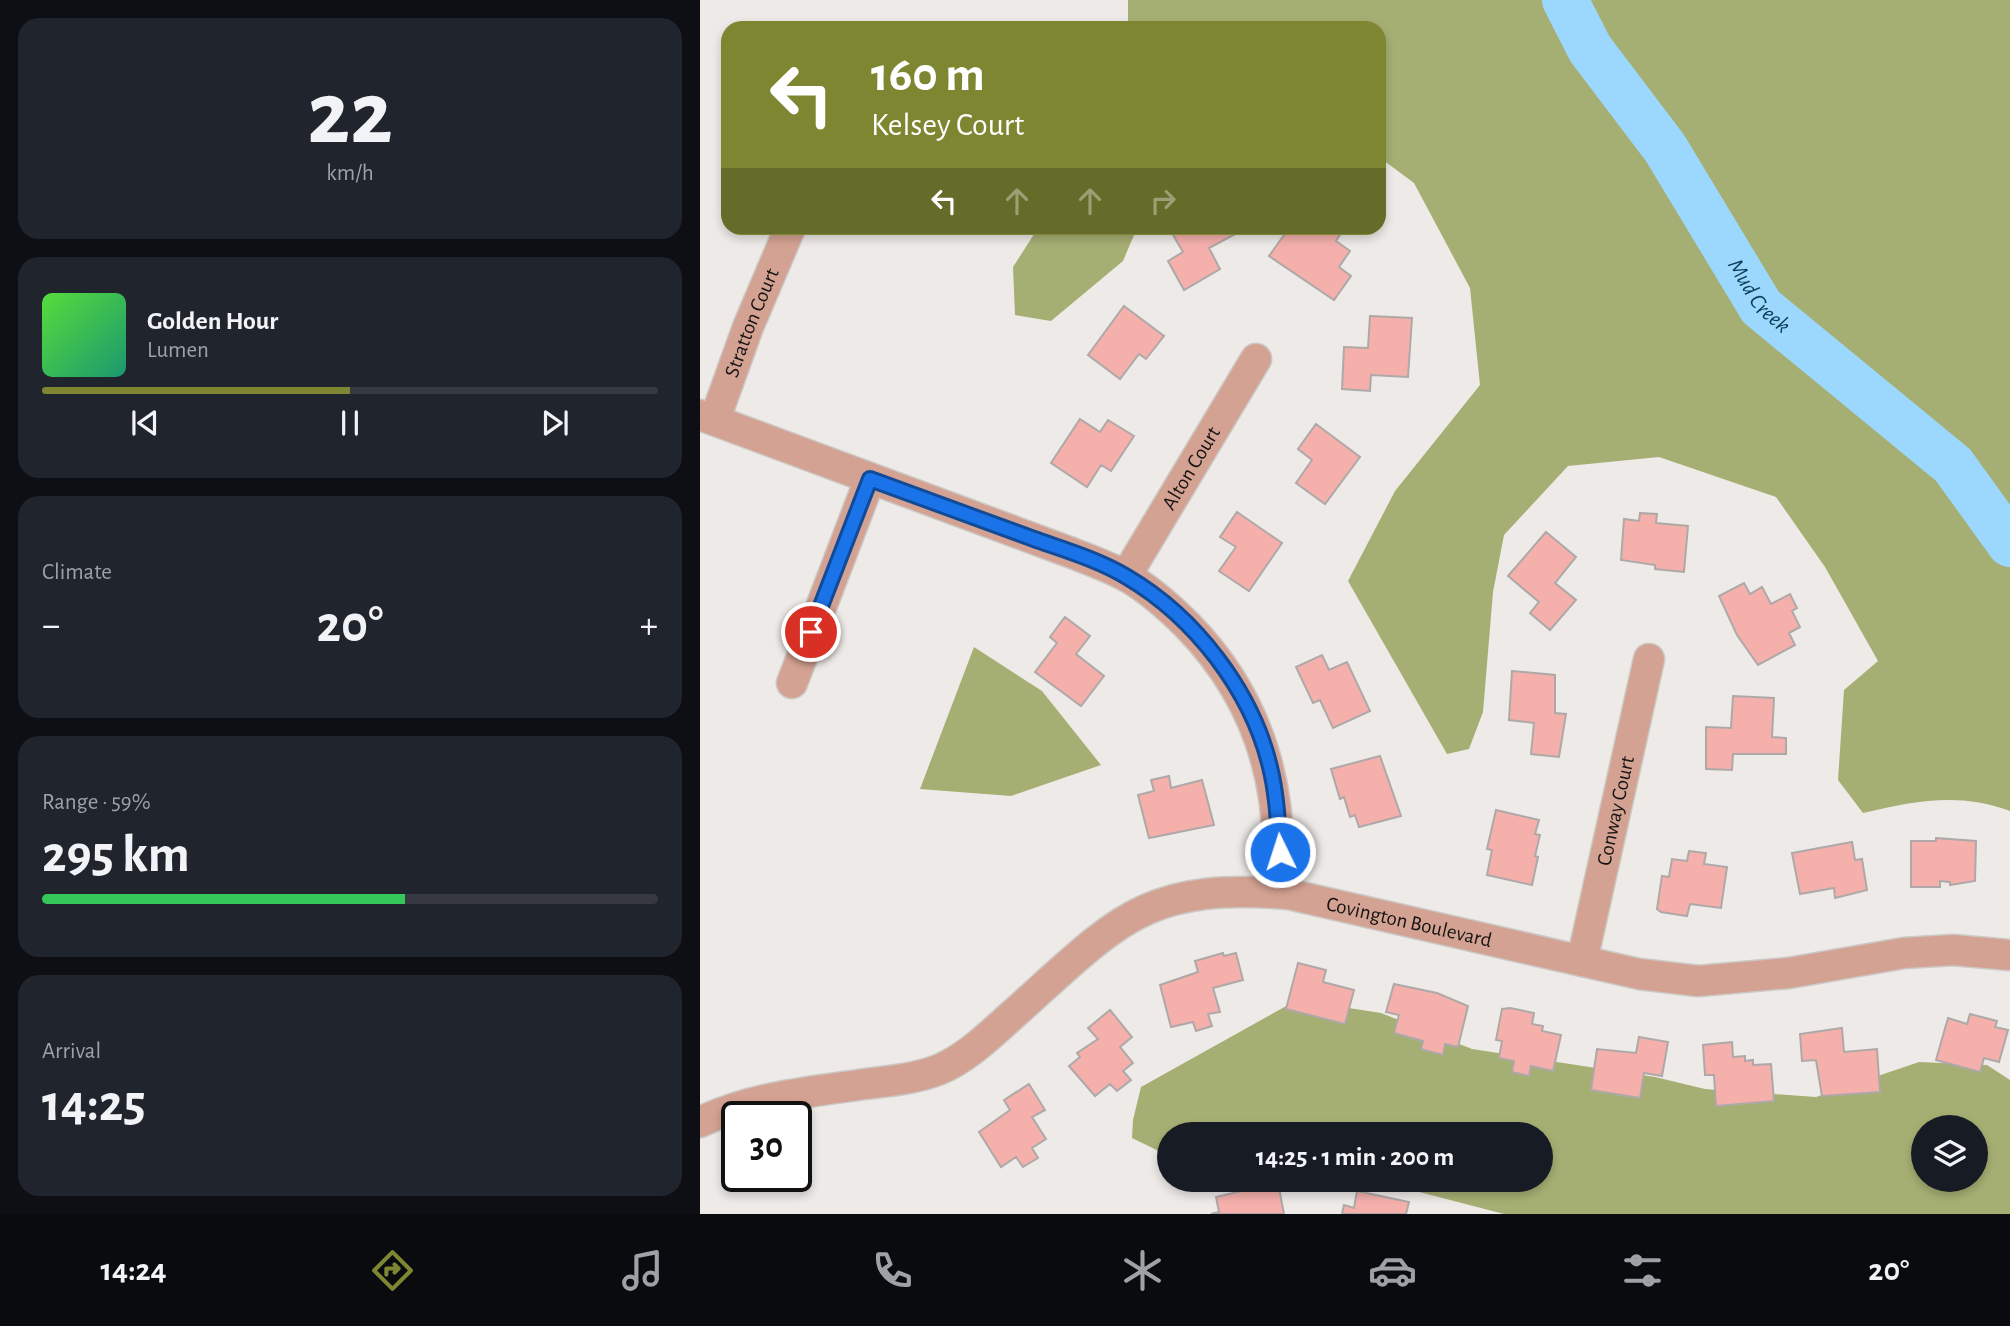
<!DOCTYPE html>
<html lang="en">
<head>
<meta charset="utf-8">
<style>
	:root { --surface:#171b24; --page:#20242c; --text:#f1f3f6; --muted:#9ea1a6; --line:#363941; --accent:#7f8632 }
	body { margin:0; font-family:"Alegreya Sans",sans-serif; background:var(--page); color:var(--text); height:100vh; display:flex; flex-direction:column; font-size:26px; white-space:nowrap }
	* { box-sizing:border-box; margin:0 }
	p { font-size:23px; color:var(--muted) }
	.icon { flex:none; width:38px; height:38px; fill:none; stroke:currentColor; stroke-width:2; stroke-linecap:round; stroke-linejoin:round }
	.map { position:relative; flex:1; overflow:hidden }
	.details { display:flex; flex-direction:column; gap:18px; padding:18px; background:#0d0f14; width:700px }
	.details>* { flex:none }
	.hud { position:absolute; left:21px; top:21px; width:665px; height:214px; border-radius:21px; box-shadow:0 4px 10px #0003; background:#7f8632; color:#fff; overflow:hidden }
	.controls { position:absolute; left:1211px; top:1115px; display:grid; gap:14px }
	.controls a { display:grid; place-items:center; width:77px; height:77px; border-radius:50%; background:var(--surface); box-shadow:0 4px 10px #0003; font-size:35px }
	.speed { position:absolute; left:21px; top:1101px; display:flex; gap:14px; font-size:35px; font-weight:700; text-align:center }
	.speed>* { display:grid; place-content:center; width:91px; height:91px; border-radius:50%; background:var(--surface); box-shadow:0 4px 10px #0003; line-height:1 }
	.speed .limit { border:4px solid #111; border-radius:10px; background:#fff; color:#111 }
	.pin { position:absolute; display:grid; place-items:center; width:60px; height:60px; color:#fff; margin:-30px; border:4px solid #fff; border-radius:50%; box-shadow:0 2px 7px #0007 }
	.me { position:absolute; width:77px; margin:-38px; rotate:356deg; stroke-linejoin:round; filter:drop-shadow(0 0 5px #0008) }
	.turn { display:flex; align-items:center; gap:24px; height:147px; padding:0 35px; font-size:32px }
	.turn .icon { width:91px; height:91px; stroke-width:2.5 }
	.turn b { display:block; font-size:49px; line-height:60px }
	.lanes { display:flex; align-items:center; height:66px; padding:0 35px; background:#0003; justify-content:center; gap:35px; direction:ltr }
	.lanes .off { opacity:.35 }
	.big { font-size:52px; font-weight:600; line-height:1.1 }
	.details .card { flex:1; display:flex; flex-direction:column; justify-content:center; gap:10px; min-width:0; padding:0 24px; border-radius:21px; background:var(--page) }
	.details .dial { align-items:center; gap:0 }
	.dial b { font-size:91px; line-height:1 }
	.song { display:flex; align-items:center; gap:21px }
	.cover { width:84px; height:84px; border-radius:10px; background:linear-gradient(135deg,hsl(110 70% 55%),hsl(160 70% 35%)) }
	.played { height:7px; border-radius:4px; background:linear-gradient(90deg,var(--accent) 50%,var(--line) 50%) }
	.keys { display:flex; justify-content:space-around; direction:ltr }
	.heat { display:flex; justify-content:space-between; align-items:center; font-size:38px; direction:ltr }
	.charge { height:10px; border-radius:5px; background:linear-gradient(90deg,#34c759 59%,var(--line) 0) }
	.trip { position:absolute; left:457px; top:1122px; width:396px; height:70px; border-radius:35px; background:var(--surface); box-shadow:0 4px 10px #0003; font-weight:600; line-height:70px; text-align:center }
	.menu { display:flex; height:112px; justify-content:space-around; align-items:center; background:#090b0e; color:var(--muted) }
	.menu .icon { width:49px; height:49px }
	.menu .on { color:var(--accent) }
	.menu b { font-size:32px; color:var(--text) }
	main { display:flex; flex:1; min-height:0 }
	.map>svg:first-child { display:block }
	.forest { fill:#a6af73; fill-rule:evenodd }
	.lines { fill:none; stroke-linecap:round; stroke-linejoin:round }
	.river { stroke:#9cd8fe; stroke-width:46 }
	.building { fill:#f5b0ac; stroke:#aea9a8; stroke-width:2 }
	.street-casing { stroke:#cbc8c5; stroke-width:33 }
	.street { stroke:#d4a292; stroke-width:30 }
	.route-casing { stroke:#114b97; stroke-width:18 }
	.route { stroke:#1a73e8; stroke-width:12 }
	.labels { text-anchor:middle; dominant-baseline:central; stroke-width:6; stroke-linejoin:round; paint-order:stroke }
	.street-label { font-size:21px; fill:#151413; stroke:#eeeae7 }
	.water-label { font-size:23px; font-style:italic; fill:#0c3d57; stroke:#eeeae7 }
</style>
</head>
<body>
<main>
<section class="details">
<div class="card dial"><b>22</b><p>km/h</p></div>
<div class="card">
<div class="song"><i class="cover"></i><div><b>Golden Hour</b><p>Lumen</p></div></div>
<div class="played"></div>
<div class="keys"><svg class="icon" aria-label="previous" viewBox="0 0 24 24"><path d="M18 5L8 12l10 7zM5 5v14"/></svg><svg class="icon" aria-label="pause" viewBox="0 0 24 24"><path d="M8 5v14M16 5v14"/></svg><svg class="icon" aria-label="next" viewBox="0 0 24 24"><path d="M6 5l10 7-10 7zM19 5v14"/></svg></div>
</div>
<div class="card"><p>Climate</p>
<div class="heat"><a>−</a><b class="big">20°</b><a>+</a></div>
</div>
<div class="card"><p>Range · 59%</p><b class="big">295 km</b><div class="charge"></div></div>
<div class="card"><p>Arrival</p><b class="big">14:25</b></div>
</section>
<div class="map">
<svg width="1310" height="1214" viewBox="0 0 1310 1214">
	<rect width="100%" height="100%" fill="#eeeae7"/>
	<path class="forest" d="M428,0H1310V811C1259,792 1215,801 1163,813L1138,780L1144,690L1178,661L1125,567L1076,497L959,457L868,466L804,535L793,592L783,712L769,749L747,754L648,581L695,491L780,385L770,288L714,183L679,157V28H428Z
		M338,228H437L423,261L351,321L315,315L313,267Z
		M274,647L342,691L401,765L311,796L220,789Z
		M597,1000L681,1013L772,1049L955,1077L1005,1089L1116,1097L1219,1062L1287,1065L1310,1080V1214H804L700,1187L653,1180H840V1134H469V1156L432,1138L433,1120L441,1087ZM1223,1127H1276V1180H1223Z"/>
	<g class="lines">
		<path class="river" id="s1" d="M865,0L890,49L965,148L1061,307L1253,465L1310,544"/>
	</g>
	<path class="building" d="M469,228H537L539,232L509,248L520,269L484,290L468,261L483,252Z
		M589,228H634L641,233L636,241L650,251L639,267L651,276L634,300L569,256Z
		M424,306L464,336L446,359L439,354L420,379L388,355Z
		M670,316L712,318L708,377L671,375L670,391L642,389L644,347L668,348Z
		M380,419L400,432L408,420L434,436L411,471L401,465L387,487L351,463Z
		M616,424L660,457L625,504L596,483L612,460L598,449Z
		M537,512L582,543L549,591L519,571L536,547L520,537Z
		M940,513L957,514L956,523L988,526L984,572L955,569V565L921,560L924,519L939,521Z
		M846,532L876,557L855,583L876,600L850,630L830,613L839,602L808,576Z
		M1044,583L1050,594L1062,587L1071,604L1090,594L1097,608L1092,611L1100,627L1089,633L1095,645L1058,665L1037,635L1019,596Z
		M365,617L390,636L376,654L404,676L381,706L335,672L357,643L350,637Z
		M622,655L629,670L647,662L670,711L633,728L620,700L613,703L596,667Z
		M812,671L855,675V713L866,714L859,757L831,754L834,723L809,720Z
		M1033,696L1074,698L1072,737L1086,738V754H1033L1032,770L1006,769V727L1031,728Z
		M680,756L701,816L659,827L655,815L650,817L644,797L640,799L631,769Z
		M469,776L471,788L502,780L514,825L449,838L438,795L454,791L451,780Z
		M796,810L839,820L835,834L840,835L835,856L838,857L832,885L787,875L792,850L787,849Z
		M1236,838L1276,841L1275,881L1250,885V882L1240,881V887H1211V841H1236Z
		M1152,842L1155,860L1162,859L1167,890L1135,898L1134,888L1100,894L1092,853Z
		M989,851L1006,853L1004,864L1027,867L1021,908L990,904L987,916L961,912L957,909L962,876L969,877L972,859L987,861Z
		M523,953L524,956L536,953L543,980L513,988L520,1012L508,1014L512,1026L496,1031L493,1022L471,1027L460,985L498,972L495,961Z
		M598,963L626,970L623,982L654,990L645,1024L586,1009Z
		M694,984L737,993L768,1006L758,1047L745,1044L743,1055L721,1049L723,1041L694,1033L699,1015L686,1012Z
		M810,1008L834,1013L832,1024L843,1026L842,1031L861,1035L853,1071L831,1066L829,1076L812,1072L814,1061L799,1058L802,1041L796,1040L802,1009Z
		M410,1010L432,1037L420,1047L433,1063L423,1071L431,1080L417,1091L410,1084L395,1096L369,1066L380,1057L377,1053L398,1039L388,1028Z
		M1270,1014L1297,1021L1295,1027L1308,1030L1299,1062L1284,1058L1280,1072L1236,1060L1248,1018L1267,1024Z
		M1142,1028L1144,1052L1177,1049L1180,1092L1122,1096L1116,1060L1102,1061L1100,1034Z
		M939,1037L968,1042L962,1076L944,1073L940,1098L891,1090L897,1049L936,1053Z
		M1032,1042L1033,1057L1045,1056V1061L1053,1060V1065L1071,1064L1074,1101L1016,1106L1014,1075H1005L1003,1045Z
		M329,1084L345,1110L332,1117L346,1139L332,1148L338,1158L323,1167L316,1157L301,1167L279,1132L310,1110L304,1100Z
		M578,1183L584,1214H511L519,1212L516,1197L546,1190V1188Z
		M657,1191L709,1202L706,1214H642L644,1205L654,1208Z"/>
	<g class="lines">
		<g class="street-casing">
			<g id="street">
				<path d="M0,415L372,553C390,560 409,567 426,576C449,589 469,607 488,626C560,700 586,792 576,893"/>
				<path id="s2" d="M15,419L48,327L90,228"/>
				<path id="s3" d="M426,576L556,359"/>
				<path d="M92,683L170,479"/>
				<path id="s4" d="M882,961L949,659"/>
				<path id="s5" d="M0,1122C53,1097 108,1092 165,1084C188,1081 215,1079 238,1070C268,1058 294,1031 318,1010C417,921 446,882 588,894L939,974L998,981L1089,973L1204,953L1253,950L1310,955"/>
			</g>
		</g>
		<use href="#street" class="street"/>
	</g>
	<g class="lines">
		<g class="route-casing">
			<path id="route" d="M111,632L170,479C224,499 279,519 334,539C365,550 399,560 427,577C495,617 552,691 570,767C577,795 578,824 580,852"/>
		</g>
		<use href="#route" class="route"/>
	</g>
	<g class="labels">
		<g class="street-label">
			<text stroke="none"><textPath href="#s2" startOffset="103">Stratton Court</textPath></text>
			<text stroke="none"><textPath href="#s3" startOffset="126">Alton Court</textPath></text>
			<text stroke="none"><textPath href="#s4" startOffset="154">Conway Court</textPath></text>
			<text stroke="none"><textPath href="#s5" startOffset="777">Covington Boulevard</textPath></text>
		</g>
		<g class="water-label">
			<text stroke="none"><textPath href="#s1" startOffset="355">Mud Creek</textPath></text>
		</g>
	</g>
</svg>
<div class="controls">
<a><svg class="icon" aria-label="layers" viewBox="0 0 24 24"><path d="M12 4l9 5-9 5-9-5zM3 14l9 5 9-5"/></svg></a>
</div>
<div class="speed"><div class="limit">30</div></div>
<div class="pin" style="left:111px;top:632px;background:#d93025"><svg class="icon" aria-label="arrive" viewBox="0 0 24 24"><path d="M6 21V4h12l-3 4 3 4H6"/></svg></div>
<svg class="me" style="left:580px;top:852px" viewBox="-20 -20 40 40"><circle r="17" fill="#1a73e8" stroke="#fff" stroke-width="3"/><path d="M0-11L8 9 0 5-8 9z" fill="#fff"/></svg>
<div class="trip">14:25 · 1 min · 200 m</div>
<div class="hud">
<div class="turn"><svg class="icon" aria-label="left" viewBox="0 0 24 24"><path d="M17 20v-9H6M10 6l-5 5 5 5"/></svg><div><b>160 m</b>Kelsey Court</div></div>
<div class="lanes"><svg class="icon" aria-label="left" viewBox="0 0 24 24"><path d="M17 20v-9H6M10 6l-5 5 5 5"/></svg><svg class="icon off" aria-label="ahead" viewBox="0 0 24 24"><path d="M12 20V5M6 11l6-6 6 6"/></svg><svg class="icon off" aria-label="ahead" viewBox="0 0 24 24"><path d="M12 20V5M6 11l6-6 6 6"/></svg><svg class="icon off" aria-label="right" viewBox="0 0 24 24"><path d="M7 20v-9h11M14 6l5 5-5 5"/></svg></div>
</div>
</div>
</main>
<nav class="menu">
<b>14:24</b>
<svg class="icon on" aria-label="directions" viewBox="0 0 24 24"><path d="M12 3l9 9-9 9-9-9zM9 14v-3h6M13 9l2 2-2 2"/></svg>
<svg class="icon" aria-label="music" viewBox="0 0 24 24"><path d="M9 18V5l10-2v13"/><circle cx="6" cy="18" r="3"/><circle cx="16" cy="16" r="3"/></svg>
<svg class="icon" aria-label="phone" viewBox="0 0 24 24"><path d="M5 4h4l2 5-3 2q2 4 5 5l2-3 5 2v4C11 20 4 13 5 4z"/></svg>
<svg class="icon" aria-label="climate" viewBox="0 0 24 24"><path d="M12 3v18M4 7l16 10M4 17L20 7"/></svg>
<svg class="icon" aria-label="car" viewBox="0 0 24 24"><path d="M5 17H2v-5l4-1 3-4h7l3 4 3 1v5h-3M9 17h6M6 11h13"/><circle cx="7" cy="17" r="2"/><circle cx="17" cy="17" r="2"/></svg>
<svg class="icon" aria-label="filters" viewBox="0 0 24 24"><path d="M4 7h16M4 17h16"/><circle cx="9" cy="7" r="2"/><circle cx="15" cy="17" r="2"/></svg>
<b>20°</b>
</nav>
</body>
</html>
